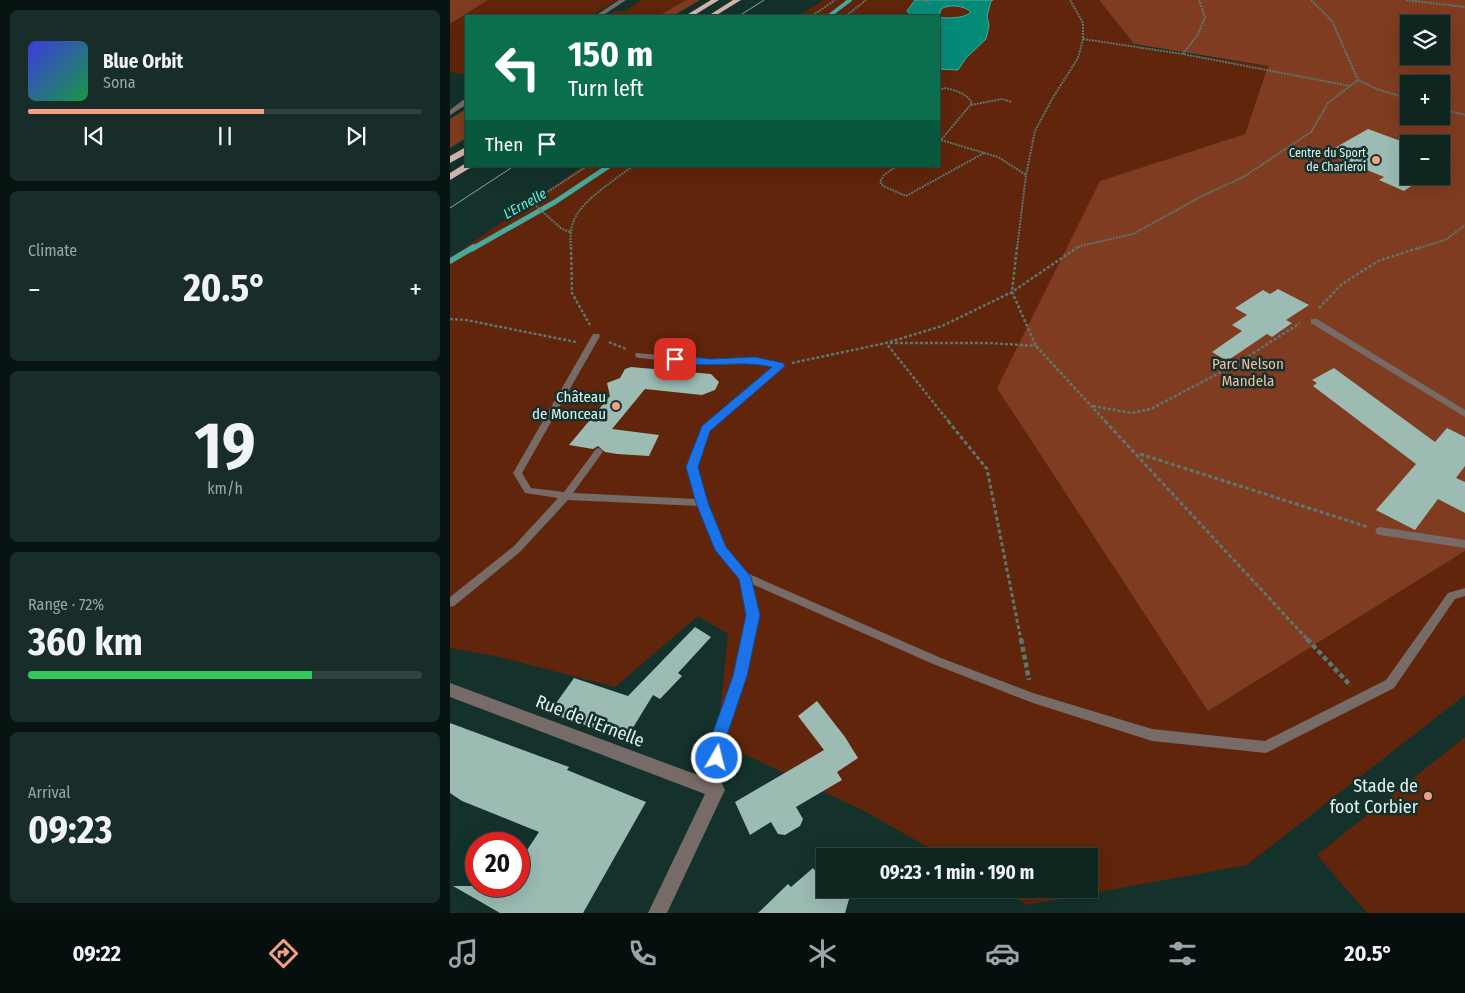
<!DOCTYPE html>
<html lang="en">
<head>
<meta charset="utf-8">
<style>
	:root { --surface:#0f2520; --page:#182d29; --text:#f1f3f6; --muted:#9ba5a5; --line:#2f423e; --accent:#f2a081 }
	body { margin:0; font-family:"Fira Sans Condensed",sans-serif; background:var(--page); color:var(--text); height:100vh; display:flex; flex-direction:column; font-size:19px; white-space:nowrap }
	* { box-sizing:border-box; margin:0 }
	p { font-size:16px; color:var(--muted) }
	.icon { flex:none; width:28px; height:28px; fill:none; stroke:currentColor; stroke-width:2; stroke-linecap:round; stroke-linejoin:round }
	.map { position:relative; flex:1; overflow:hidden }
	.drawer { display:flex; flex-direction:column; gap:10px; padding:10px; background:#081412; width:450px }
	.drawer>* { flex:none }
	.guide { position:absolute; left:15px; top:15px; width:475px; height:152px; border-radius:0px; box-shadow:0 5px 20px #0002,0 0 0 1px var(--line); background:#0b6e4f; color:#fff; overflow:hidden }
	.buttons { position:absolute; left:950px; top:15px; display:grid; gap:10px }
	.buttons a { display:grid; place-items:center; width:50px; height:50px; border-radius:0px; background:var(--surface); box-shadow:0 5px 20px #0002,0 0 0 1px var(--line); font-size:25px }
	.speed { position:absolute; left:15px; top:832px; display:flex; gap:10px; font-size:25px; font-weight:700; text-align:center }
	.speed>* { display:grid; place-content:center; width:65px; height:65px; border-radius:50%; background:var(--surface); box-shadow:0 5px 20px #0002,0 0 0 1px var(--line); line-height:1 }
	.speed .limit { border:8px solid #d22; background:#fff; color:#111 }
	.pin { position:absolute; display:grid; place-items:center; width:42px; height:42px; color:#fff; margin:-21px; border-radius:10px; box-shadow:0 2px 8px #0006 }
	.me { position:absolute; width:55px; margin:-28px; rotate:8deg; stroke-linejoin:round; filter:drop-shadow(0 0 4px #0008) }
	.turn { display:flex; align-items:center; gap:18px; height:105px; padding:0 20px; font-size:22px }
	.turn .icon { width:65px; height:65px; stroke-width:2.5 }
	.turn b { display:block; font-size:35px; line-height:42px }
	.then { display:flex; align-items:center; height:48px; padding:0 20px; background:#0003; gap:10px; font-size:19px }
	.big { font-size:38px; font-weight:700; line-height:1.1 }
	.drawer .widget { flex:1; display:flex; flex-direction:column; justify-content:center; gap:8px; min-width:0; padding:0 18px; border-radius:8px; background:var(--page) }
	.drawer .dial { align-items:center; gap:0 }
	.dial b { font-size:65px; line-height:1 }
	.song { display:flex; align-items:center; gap:15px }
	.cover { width:60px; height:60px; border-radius:8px; background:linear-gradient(135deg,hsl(240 70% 55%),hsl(140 70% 35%)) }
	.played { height:5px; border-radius:2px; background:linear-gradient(90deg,var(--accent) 60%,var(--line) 60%) }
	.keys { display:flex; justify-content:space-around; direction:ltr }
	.heat { display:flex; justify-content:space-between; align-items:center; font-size:28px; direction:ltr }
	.charge { height:8px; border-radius:4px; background:linear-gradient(90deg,#34c759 72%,var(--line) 0) }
	.trip { position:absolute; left:366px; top:848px; width:282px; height:50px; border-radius:0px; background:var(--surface); box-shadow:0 5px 20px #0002,0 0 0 1px var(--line); font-weight:700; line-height:50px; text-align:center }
	.tabs { display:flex; height:80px; justify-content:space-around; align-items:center; background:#060f0d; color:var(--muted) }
	.tabs .icon { width:35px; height:35px }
	.tabs .active { color:var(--accent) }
	.tabs b { font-size:22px; color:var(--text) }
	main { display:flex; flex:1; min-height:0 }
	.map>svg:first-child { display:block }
	.green { fill:#60250a }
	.forest { fill:#803c20; fill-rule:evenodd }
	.water { fill:#048b78; stroke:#47aa9c }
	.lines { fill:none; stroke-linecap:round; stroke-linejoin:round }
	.stream-far2 { stroke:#47aa9c; stroke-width:4 }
	.stream-far1 { stroke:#47aa9c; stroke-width:5 }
	.stream { stroke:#47aa9c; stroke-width:5.5 }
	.building { fill:#9bbbb3 }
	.path-far3 { stroke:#5d7670; stroke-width:2; stroke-dasharray:2 1; stroke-linecap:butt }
	.path-far2 { stroke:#5d7670; stroke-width:2.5; stroke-dasharray:3 2; stroke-linecap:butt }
	.path-far1 { stroke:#5d7670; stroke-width:3; stroke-dasharray:4 2.5; stroke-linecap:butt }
	.path { stroke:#5d7670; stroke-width:4.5; stroke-dasharray:5 3; stroke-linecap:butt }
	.service { fill:#766b66; fill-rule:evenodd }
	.minor { fill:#766b66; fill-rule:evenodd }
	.trunk { fill:#d1b6ac; fill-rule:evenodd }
	.tram { stroke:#8ea49f; stroke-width:1 }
	.route { fill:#1a73e8; stroke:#114b97 }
	.poi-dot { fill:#f2a081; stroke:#14312b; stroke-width:2 }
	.labels { text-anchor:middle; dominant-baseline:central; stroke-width:5; stroke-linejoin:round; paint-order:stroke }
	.far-poi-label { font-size:12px; fill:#e3f3ef; stroke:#14312b; text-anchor:end }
	.far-water-label { font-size:14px; font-style:italic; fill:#5ef4d8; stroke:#14312b }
	.park-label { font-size:15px; fill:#f8b9a2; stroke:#14312b }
	.poi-label { font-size:15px; fill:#e3f3ef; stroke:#14312b; text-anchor:end }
	.near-street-label { font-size:18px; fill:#e3f3ef; stroke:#14312b }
	.near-poi-label { font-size:18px; fill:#e3f3ef; stroke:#14312b; text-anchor:end }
</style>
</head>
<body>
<main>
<section class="drawer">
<div class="widget">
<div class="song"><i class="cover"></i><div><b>Blue Orbit</b><p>Sona</p></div></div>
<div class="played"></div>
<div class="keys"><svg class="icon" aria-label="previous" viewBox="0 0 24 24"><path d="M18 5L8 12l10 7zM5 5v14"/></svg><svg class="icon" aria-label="pause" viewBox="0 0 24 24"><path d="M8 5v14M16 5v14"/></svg><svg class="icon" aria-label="next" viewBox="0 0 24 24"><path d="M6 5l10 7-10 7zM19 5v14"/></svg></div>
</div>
<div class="widget"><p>Climate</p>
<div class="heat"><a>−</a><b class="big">20.5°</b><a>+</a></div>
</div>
<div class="widget dial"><b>19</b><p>km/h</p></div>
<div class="widget"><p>Range · 72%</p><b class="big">360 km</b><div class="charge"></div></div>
<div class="widget"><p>Arrival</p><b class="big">09:23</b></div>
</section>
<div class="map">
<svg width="1015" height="913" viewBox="0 0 1015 913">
	<rect width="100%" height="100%" fill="#14312b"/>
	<path class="green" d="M38,0H167L141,16H16V75L0,72V24Z
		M191,0H236L208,16H158L166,11H175Z
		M373,0H649L684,45L733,54L818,66L795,134L650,181L758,711L1015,551V695L797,865L577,905L550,889H640V856H493L418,813L267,741L278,634L248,616L165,687L45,656L0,648V258L133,166H489V16H349Z
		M1015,737V913H917L867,855Z"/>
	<path class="forest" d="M0,0H38L0,24Z
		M236,0H250L223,16H208Z
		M649,0H1015V551L758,711L547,388L650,181L795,134L818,66L684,44ZM959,24H991V56H959ZM959,84H991V116H959ZM959,144H991V176H959Z
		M16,109V138L0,148V119Z"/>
	<path class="water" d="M465,0H543L541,1L537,16L539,26L536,39L516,58L508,70L489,69V17C497,19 516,18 521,12C513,5 499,4 491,9L489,16H461L457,11Z"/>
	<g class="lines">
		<path class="stream-far2" d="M379,16L400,0"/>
		<path class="stream-far1" d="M22,249L105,202L159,166"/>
		<path class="stream" d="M0,261L24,247"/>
	</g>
	<path class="building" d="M918,129L959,144V176H976L954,191L929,180L934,177L876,153Z
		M828,289L859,305L836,320L842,323L822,337L817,334L777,361L762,352L792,331L782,325L797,315L785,308L813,290L820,294Z
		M181,367L261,374L269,382L265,390L252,395L195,389L162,429L209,435L199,456L167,454L155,452L148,446L143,449L119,445L160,396L157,383L170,378L175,369Z
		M884,368L985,442L997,428L1015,437V466L1006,478L1015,482V513L988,499L965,530L926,510L966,464L863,386L867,383L862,380Z
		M245,627L261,637L228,673L232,676L210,699L203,695L176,739L99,713L124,678L178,696Z
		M367,701L395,737L408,758L387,772L392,780L346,807L353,819L350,826L335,835L328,834L321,822L300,835L285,802L374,750L348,716Z
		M0,723L119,767L117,770L196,802L133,913H50L3,886H69V862L89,832L12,801L0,793Z
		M363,868L375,884V889H402L395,913H308L338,884L341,887Z"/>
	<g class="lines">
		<path class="path-far3" d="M473,0L481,4
			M861,0L882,21L908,80
			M956,0L1015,7
			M362,16L385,0
			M396,16L416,0
			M633,39L733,54L900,86
			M733,54L748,34L755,17L749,0
			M489,91L494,88C505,90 516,93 522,103L491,140L548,157L576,175
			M521,105L552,99L562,102
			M991,109L1015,115
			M447,166L434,175L430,182L433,186L456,196L534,153
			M120,232L112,229L85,205L93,195L137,166
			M121,249C120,238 120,228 125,218C134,199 166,179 183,166
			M567,249L576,175L585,131L602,99L628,58L633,39V23L620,0
			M626,249L630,246L683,234L752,196L795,176L861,132L878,103L908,80L927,89L959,99
			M967,249L997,239L1015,225"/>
		<path class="path-far2" d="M121,247L122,293L140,325
			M567,247L562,292L586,346L656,422
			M869,308L892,284L928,261L971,247
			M0,319L16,320L126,342
			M159,342L176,349
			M342,363L436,343H539L586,346
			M643,406L682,413L701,409L788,363L850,323
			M499,422L436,343L492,326L562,292L628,247"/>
		<path class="path-far1" d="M498,421L537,469L571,640
			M655,421L858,640
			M690,454L918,527"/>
		<path class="path" d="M571,639L579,680
			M857,639L901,686"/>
		<path class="service" d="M861,319H867L1015,410V417L861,323Z
			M143,334H149L150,336L72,473L81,488L114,492L146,449L149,448L153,451L152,453L123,493L246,499L238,467L253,427L324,367L305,363L261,365L189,358L186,357L185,355L186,353L261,359L305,357L333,364L334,366L333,368L260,431L246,467L257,503L275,548L299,574L491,658L583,693L702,729L815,741L936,680L998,593L1015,588V596L1005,599L944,688L816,753L702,741L583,703L483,664L302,584L308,615L295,676L273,741L272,790L270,794L266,796L262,794L260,790L261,741L285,676L298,615L290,579L268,553L249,506L118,500L70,552L4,606L0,607V597L64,546L108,498L75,493L63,473Z
			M930,527L1015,540V548L930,535L927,534L925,531L927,528Z"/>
		<path class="minor" d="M169,0H176L152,16H145Z
			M13,100H16V105L0,115V110Z
			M0,683L272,784L275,790L272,796L217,913H198L255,794L0,697Z"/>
		<path class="trunk" d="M261,0H269L243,16H235Z
			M283,0H291L265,16H258Z
			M16,147V154L0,163V156Z
			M16,163V166H21L20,168L0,180V173Z"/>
		<path class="tram" d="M289,16L314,0
			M0,208L64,166"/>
	</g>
	<path class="route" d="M225,355L261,359L305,357L333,363L335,366L260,431L248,467L258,503L276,547L301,577L310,615L297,676L275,741L274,758L272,763L267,765L261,763L259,758L260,741L283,676L296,615L289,579L265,550L246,503L236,467L252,426L322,367C289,359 254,370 221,361V356Z"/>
	<g class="poi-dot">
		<circle cx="926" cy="160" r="5"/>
		<circle cx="166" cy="406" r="5"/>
		<circle cx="978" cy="796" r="5"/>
	</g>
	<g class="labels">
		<g class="far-poi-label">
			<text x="916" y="153">Centre du Sport<tspan x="916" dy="14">de Charleroi</tspan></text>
		</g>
		<g class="far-water-label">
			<text transform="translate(75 204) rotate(-29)">L'Ernelle</text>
		</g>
		<g class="park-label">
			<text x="798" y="364">Parc Nelson<tspan x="798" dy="17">Mandela</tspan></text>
		</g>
		<g class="poi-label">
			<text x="156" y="397">Château<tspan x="156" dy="17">de Monceau</tspan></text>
		</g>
		<g class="near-street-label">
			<text transform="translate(140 721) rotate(21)">Rue de l'Ernelle</text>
		</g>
		<g class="near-poi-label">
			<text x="968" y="786">Stade de<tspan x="968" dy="21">foot Corbier</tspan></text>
		</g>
	</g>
</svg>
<div class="buttons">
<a><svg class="icon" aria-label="layers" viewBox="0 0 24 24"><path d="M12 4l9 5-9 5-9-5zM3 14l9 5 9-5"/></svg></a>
<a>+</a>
<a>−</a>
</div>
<div class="speed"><div class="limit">20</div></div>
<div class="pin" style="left:225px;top:359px;background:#d93025"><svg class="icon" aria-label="arrive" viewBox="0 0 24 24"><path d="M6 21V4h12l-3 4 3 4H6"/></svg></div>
<svg class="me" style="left:267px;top:758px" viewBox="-20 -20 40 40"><circle r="17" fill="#1a73e8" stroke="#fff" stroke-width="3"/><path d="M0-11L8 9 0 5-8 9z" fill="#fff"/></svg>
<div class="trip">09:23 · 1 min · 190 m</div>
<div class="guide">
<div class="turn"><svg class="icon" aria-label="left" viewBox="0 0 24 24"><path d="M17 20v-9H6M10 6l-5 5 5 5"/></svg><div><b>150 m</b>Turn left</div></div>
<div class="then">Then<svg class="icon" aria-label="arrive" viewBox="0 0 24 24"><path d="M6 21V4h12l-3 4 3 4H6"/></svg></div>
</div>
</div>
</main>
<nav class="tabs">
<b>09:22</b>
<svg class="icon active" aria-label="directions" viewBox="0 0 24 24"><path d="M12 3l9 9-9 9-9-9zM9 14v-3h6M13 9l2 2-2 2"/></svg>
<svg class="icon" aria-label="music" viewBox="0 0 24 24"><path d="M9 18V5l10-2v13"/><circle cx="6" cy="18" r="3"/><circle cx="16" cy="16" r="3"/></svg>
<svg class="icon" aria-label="phone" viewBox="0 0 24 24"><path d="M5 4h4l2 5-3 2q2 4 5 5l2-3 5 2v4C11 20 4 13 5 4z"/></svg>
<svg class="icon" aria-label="climate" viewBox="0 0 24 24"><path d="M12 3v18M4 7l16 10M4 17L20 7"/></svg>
<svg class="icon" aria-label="car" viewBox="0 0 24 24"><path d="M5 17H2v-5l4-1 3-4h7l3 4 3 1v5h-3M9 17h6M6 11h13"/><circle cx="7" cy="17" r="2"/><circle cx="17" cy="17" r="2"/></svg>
<svg class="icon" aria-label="filters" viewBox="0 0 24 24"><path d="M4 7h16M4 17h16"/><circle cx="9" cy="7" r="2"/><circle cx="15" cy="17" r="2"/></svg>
<b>20.5°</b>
</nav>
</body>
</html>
